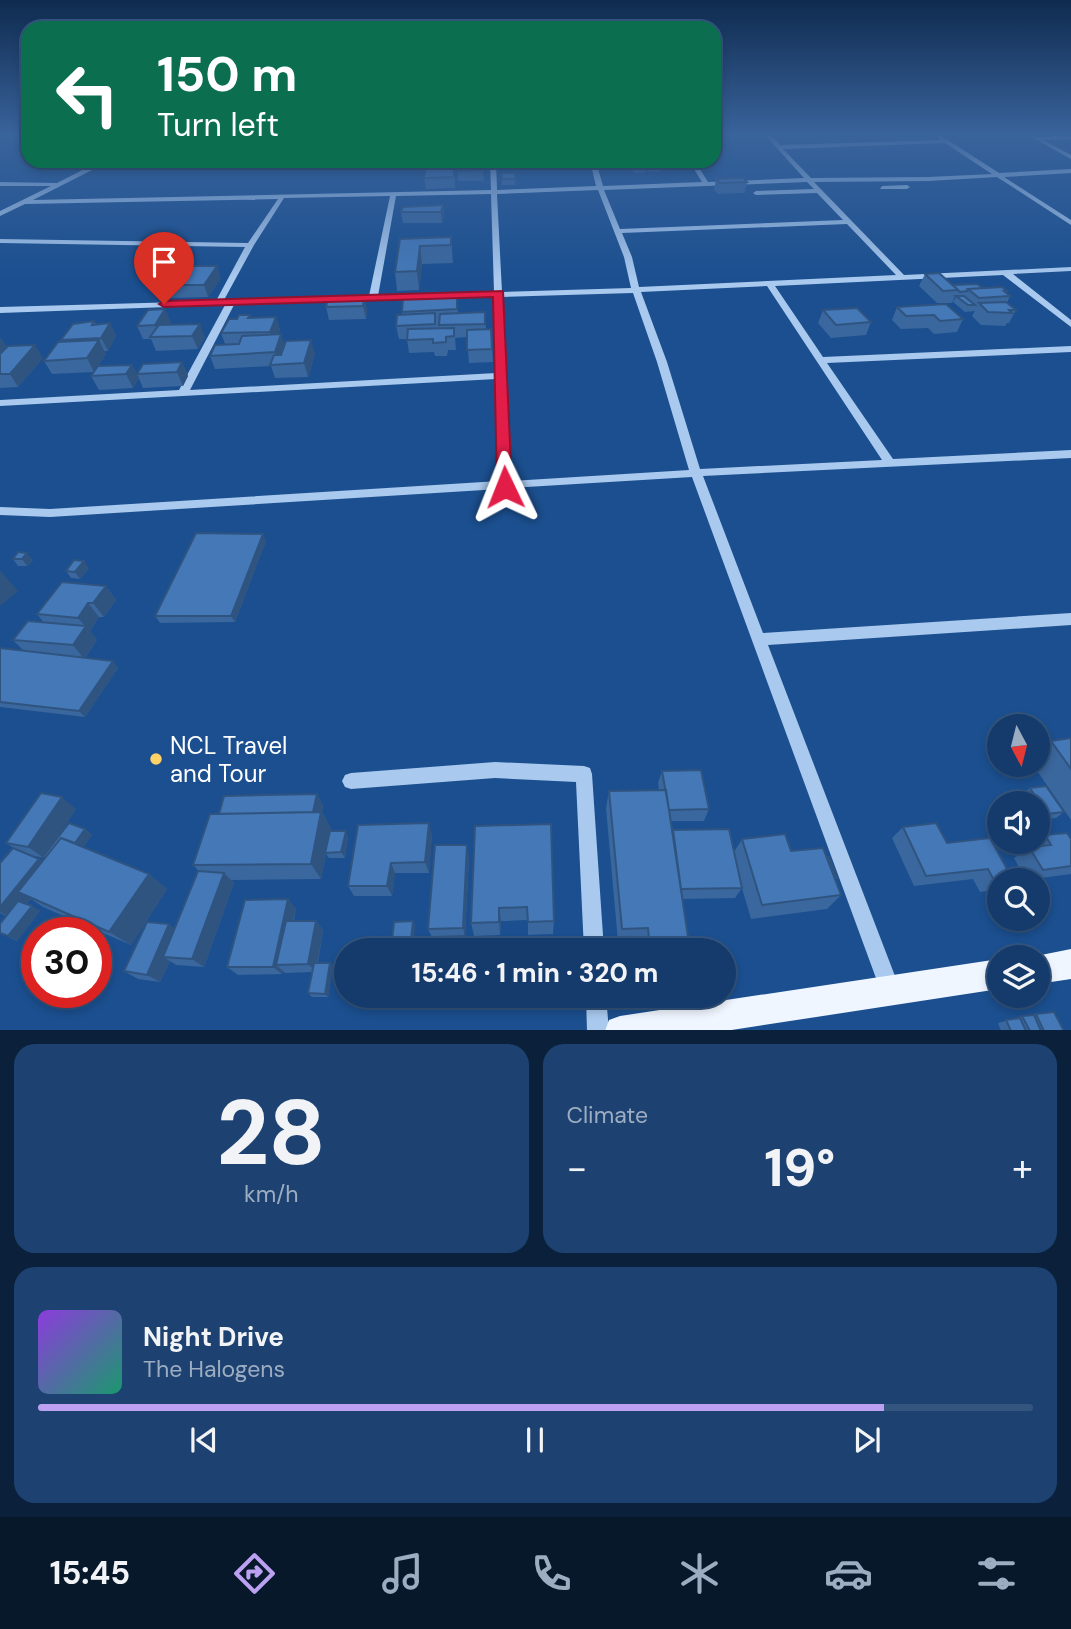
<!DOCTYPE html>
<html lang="en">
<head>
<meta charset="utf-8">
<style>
	:root { --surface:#143b6b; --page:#1d4271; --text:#f1f3f6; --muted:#9dadc1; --line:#33557e; --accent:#bca0f2 }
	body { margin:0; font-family:"DM Sans",sans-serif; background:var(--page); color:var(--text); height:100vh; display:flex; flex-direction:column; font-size:26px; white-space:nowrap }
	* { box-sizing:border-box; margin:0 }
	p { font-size:23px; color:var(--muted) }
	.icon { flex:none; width:38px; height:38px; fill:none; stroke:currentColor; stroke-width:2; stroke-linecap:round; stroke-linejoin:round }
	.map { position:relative; height:1030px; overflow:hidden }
	.sheet { display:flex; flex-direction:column; gap:14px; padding:14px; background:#0b203b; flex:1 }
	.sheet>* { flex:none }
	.top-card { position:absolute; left:21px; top:21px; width:700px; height:147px; border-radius:21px; box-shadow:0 4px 10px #0003,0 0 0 2px var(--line); background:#0b6e4f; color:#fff; overflow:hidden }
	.needle { width:46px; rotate:173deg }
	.controls { position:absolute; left:987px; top:714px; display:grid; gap:14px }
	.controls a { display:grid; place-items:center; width:63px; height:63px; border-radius:50%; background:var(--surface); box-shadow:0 4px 10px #0003,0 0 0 2px var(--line); font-size:35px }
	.speed { position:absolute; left:21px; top:917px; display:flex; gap:14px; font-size:35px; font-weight:700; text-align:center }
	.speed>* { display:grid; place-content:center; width:91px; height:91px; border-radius:50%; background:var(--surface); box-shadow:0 4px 10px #0003,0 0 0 2px var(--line); line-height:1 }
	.speed .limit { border:10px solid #d22; background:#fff; color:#111 }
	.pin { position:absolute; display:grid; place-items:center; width:60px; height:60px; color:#fff; margin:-72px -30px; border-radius:50% 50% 50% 0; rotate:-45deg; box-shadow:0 0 7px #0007 }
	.pin .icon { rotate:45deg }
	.me { position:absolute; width:77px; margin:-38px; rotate:358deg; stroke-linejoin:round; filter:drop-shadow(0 0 5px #0008) }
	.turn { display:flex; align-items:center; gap:24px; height:147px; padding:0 21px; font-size:32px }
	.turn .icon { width:91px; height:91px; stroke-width:2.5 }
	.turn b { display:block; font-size:49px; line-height:60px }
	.big { font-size:52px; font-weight:800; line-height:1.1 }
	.sheet .widget { flex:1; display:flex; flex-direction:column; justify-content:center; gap:10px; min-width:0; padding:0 24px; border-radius:21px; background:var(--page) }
	.sheet .dial { align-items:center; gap:0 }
	.dial b { font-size:91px; line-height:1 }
	.song { display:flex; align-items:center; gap:21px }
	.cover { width:84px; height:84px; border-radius:10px; background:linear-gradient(135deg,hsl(270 70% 55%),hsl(160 70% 35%)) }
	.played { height:7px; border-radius:4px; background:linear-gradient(90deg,var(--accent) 85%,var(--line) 85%) }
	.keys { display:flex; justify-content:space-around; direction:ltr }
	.heat { display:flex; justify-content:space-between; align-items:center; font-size:38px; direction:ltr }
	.sheet .tiles { flex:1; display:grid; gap:14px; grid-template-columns:1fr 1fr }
	.widget:last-child { grid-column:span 2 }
	.trip { position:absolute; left:334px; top:938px; width:402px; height:70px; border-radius:35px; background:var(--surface); box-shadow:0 4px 10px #0003,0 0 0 2px var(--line); font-weight:800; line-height:70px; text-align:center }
	.tabs { display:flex; height:112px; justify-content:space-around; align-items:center; background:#08182b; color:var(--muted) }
	.tabs .icon { width:49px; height:49px }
	.tabs .selected { color:var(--accent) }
	.tabs b { font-size:32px; color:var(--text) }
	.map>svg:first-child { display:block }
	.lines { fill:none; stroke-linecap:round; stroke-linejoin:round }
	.minor { fill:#a9c9ee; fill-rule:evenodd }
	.major { fill:#f0f6ff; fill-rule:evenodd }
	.wall { fill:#3a679d; fill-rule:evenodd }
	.shaded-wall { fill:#305480 }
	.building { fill:#4478b7; stroke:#305480; stroke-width:2 }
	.route { fill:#e11d48; stroke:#92132f; stroke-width:2 }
	.poi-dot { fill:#ffd166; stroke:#1b4f8f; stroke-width:2.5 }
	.labels { text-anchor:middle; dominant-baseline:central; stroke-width:7; stroke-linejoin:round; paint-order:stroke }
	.near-poi-label { font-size:24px; fill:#fff; stroke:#1b4f8f; text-anchor:start }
</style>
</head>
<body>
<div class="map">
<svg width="1071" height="1031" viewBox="0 0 1071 1031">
	<rect width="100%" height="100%" fill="#1b4f8f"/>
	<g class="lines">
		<path class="minor" d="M765,135H771L780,145L940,140L937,137L940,135L999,173L1071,169V173L1004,177L1071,220V225L997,177L928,181L814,182L904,275L1071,267V271L1013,274L1071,320V327L1003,275L775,286L823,357L1071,346V352L827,363L893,459L1071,450V458L703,476L763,633L1071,613V625L768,645L900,989L897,996L890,999L883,996L880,989L692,477L510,488L505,491L500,489L50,517L0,515V507L50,509L499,481L496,379L0,406V400L179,390L225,305L0,313V307L216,301L245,247L0,243V239L248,243L278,199L25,204L0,216V211L51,186H0V182L57,183L100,161H105V163L254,161L251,163L98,167L33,200L491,190L490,161H496L497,190L596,186L590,161H596L603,186L702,182L689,161H695L708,182L804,178ZM945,143L992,174L928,177L811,178L783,149ZM807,182L814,189L756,191L753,193L756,195L817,193L843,220L620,229L604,190ZM598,190L624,257L631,288L502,292L497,194ZM491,194L494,292L378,296L396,196ZM390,196L369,296L224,300L254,245L284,198ZM847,224L896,275L639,287L632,257L622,233ZM767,286L882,460L700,469L667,362L641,292ZM633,293L657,362L689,470L511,481L502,297ZM494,297L496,373L190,390L234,305Z
			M1028,135L1038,137L1071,135V139L1043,140L1071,155V159Z
			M882,186L907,185L910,187L907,189H880Z
			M495,762L584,766L590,768L592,774L604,950H584L576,782L495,778L351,789L345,787L342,781L345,775L351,773Z
			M586,996H606L609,1031H587Z"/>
		<path class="major" d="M1071,949V979L1038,984V957H1031Z
			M999,959V989L725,1031H605L609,1020L620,1016Z"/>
	</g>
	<path class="wall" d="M459,161H482L484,181H458L457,166H459Z
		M645,161L661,167V172H649L645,168V173H634L630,168V163L644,166Z
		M454,166L455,188L426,189L424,178Z
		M515,173V185H502V179Z
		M716,179L747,182L745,193L718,194L714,190Z
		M443,205L444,216L442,223H403L401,212Z
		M451,237L453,263L422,264L419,290L397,291L395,272L400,239Z
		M925,274L952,285L1007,291L1006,293L1010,296L1007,303L1016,310L1009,323H1007L1005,326L981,325L972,316L975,311L965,312L953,302L956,297L955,296L952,303H937L919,286Z
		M221,278L208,297L170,298L165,285Z
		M364,298L367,311L366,319L329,320L326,307Z
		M457,298L458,313L485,312L486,330L491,329L493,362L469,363L467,337L455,338L456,350H448L447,356H435L434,352L409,353L407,339H399L396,326L402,314V312Z
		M897,307L963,319L957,332L934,334L928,328L901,329L892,320Z
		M823,310L871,322L866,335L831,338L818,323Z
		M250,315L251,318L276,317L280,330L278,334H281L284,345L315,354L308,377L275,378L271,366L215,369L210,356L225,344L221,333L237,319Z
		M94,321L96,324L110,323L116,336L108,351H104L106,354L94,372L52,374L44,361L63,342L61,340Z
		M171,322L169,324L205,337L198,349L156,351L151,339H143L137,326Z
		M1,338L6,347L43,358L18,387L0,388V339Z
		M182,362L188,376L183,386L143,388L137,374Z
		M132,365L139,378L133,388L99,390L91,376Z
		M266,541L235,622L160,623L155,616Z
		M13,559L33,560L27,566H18Z
		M89,568L80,579L71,578L66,571Z
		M106,586L116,600L104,617H99L90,631L97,640L85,658L118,668L85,717L0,707V648L23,650L13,640L44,623L37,614Z
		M1071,738V820L1033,765H1038V752L1051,741Z
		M662,771L709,809L704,821H671L673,830L734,852L742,839L791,851L827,857L837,878L835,880L841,895L827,909L751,919L741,885L742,888L735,898L683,899L690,950H643L642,941L618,942L606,808L609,791L659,790L658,783Z
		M1030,788L1064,812L1056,818L1039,820L1038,818V803H1004L1027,800L1023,794Z
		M317,794L323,806L322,812L331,829L330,831L348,836L345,858H329L326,854L321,879L231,880L234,883L204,967L176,965L170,961L160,982L138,979L124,971L174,928L199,871L193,865L219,814Z
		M76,809L55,841L85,829L92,835L83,847L149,874L167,889L131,945L43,907L31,899L27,904L40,911L17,941L0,933L6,916L0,913V863L14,848L6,843ZM30,855L44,858L45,859L43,861Z
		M475,826L554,921L553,934L528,935V920L501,921L500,935L474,936L471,923Z
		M903,827L947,843L990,838L999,880V889L980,892L973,879L914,886L892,838Z
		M432,834L429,873H395L392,896H354L348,886Z
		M1045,835L1071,839V874L1026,880L1014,858L1030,847L1029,846L1035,842H1038V840Z
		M469,856L465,936L466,941L432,937L428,929Z
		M296,908L294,921H316L323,930L318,963H330L333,966L328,997H312L308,993L312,972L285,973L283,971L282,974L238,975L227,967Z
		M1036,1014L1064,1031H1001L998,1023L1022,1016Z"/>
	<path class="shaded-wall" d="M443,205L444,216L442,223L441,212Z
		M420,246L422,264L419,290L417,271Z
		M217,266L221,278L208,297L204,285Z
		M364,298L367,311L366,319L363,306Z
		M165,309L171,322L162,337H160L155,325Z
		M276,317L280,330L274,345L270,332Z
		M110,323L116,336L108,351L101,338Z
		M200,324L205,337L198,349L192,336Z
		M281,334L285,347L279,366L275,352Z
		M1,338L14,358L0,373V340Z
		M99,340L106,354L94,372L87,358Z
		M311,340L315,354L308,377L304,363Z
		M35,345L43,358L18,387L10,374Z
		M182,362L188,376L183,386L177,372Z
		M132,365L139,378L133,388L126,374Z
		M263,534L266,541L235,622L231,616Z
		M27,553L33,560L27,566L22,559Z
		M84,561L89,568L80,579L75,572Z
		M0,570L18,591L0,606Z
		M106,586L116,600L104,617L93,603Z
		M88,603L99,617L90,631L97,640L84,659L73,645L86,627L78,618Z
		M113,661L118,668L85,717L79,711Z
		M317,794L323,806L322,812L331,829L321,879L311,864L312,816Z
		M62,797L76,809L44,858L28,847Z
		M429,823L432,834L429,873L425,862Z
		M85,829L92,835L68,869L60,863Z
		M346,831L348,836L345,858L341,852Z
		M467,845L469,856L465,936L466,941V950H464L465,937L463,928Z
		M39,859L55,869L18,892L31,899L15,920L0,912V907Z
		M391,863L395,873L392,896L387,886Z
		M224,873L234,883L204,967L192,959Z
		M149,874L167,889L131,945L109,932Z
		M288,899L296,908L284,965H276L283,971L282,974L273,967Z
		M32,906L40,911L17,941L8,936Z
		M499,908L501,921L500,935L499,922Z
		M316,921L323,930L316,972L308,964Z
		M413,921L415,925L413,950H410Z
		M169,924L181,933L163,957L170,961L160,982L147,975Z
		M330,963L333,966L328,997L325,994Z"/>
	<path class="building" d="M459,161H482V163H459Z
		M645,161H656L661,167H650Z
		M642,162L646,168H634L630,163Z
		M483,165V170L457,171V166Z
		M454,166V177L424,178L426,167Z
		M502,173H515V179H502Z
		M743,178L747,182L720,183L716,179Z
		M443,205L441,212H401L403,207Z
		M451,237V245L420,246L417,271L395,272L400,239Z
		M180,266H217L204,285H165Z
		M939,273L958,290L943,291L925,274Z
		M977,284L983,288L968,289L967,291L960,292L953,285Z
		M1002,287L1007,291H1004L1010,296L979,298L968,289Z
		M956,296H964L975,305H968Z
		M364,298L363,306L326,307L328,299Z
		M403,298H457V309L402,312Z
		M1006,302L1016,310H1009L1012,313L988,312L979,303Z
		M946,304L963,319L940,321L934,315L906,316L897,307Z
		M857,308L871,322L836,325L823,310Z
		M165,309L155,325L137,326L148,310Z
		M485,312V324L439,325L440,314Z
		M435,313V324L396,326L397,315Z
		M239,315H250L248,318L276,317L270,332L221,333L229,319H237Z
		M94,321L92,325L110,323L101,338L61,340L73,324Z
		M200,324L192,336L150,337L159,325Z
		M454,328V336L446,337V342L433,343V339L407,340L408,329Z
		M491,329L492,349L467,350V330Z
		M281,334L275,352L210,356L215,345L239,344L242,336Z
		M99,340L87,358L44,361L58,342Z
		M311,340L304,363L270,365L274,355H281L286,341Z
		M35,345L10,374H0V354L8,346Z
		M182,362L177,372L137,374L143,364Z
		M132,365L126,374L91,376L98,366Z
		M196,533L263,534L231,616H155Z
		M18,552L27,553L22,559H13Z
		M74,560L84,561L75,572L66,571Z
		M62,582L106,586L93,603H88L78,618L37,614Z
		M28,621L86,626L73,645L13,640Z
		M0,648L113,661L79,711L0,702Z
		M1071,738V769L1051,741Z
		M701,770L709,809L669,810L662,771Z
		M1046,786L1064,812L1046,814L1030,788Z
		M666,790L690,950H650L648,928L622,929L609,791Z
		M41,793L62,797L28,847L6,843Z
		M317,794L313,812L219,814L224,796Z
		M1029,800L1030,803H1004Z
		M321,812L311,864L193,865L210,814Z
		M69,823L85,829L75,843L61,838L45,858L43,857Z
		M429,823L425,862L391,863L387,886H348L358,825Z
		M936,823L947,843L990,838L1013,880H999V881L995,882L988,869L926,876L903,827Z
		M551,824L554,921L528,922L527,907L499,908V922L471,923L475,826Z
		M729,829L742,888L681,889L673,830Z
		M330,831H346L341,852L325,853Z
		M1067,833L1071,839V866L1043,870L1029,847L1051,845L1045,835Z
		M785,834L791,851L823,848L841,895L762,905L742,839Z
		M61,838L149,874L109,932L18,892Z
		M435,845H467L463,928L428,929Z
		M13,848L39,859L0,907V863Z
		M827,857H829L837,878H835Z
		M198,871L224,873L192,959L163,957Z
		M288,899L273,967H227L245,900Z
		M18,901L32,906L8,936L0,933V924Z
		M286,921H316L308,964L276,965Z
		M413,921L410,950H391L394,922Z
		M147,922L169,924L147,975L124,971Z
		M465,936L464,950H435L436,937Z
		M383,948V950H349V949Z
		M314,963H330L325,994L308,993Z
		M1054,1012L1064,1031H1044L1036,1014Z
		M1034,1015L1041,1031H1030L1022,1016Z
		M1020,1018L1026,1031H1011L1006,1020Z"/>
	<linearGradient id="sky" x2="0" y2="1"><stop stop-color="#0f2b4f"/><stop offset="0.48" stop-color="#39639b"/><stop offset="1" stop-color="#39639b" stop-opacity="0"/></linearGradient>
	<rect width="1071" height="279" fill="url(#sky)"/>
	<path class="route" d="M503,291L512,487L505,492L497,487L493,297L164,307L159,304L164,301Z"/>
	<circle class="poi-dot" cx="156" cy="759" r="7"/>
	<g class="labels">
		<g class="near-poi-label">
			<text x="170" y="745">NCL Travel<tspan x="170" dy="28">and Tour</tspan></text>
		</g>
	</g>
</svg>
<div class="controls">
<a><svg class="needle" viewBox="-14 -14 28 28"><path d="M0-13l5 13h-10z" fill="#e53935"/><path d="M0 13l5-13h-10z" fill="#9dadc1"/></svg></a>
<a><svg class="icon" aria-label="sound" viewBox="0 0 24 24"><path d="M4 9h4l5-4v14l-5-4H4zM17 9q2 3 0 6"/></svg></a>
<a><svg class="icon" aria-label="search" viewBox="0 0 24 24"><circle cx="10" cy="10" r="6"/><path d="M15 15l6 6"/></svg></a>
<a><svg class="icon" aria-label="layers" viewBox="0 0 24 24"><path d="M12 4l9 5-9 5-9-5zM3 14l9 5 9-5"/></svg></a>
</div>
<div class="speed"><div class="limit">30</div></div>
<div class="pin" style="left:164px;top:304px;background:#d93025"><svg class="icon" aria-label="arrive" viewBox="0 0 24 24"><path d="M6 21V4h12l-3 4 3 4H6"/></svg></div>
<svg class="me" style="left:505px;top:487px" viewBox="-20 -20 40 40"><path d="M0-17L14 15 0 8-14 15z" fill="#e11d48" stroke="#fff" stroke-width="4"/></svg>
<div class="trip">15:46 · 1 min · 320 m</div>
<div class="top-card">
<div class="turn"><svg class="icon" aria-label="left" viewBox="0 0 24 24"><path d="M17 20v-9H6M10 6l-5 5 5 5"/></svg><div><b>150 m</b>Turn left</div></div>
</div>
</div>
<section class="sheet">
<div class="tiles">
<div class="widget dial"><b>28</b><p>km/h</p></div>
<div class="widget"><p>Climate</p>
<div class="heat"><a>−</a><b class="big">19°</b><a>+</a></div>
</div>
<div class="widget">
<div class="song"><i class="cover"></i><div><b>Night Drive</b><p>The Halogens</p></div></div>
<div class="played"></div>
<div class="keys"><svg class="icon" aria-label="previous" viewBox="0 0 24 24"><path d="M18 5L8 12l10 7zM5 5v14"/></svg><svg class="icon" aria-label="pause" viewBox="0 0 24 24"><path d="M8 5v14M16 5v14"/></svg><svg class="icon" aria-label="next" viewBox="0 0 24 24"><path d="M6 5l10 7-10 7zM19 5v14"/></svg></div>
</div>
</div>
</section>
<nav class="tabs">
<b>15:45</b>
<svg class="icon selected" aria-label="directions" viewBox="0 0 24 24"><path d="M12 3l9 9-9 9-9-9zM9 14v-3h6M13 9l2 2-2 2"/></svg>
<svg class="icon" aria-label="music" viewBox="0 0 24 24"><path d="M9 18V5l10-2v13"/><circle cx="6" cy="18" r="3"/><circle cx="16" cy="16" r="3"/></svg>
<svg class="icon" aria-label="phone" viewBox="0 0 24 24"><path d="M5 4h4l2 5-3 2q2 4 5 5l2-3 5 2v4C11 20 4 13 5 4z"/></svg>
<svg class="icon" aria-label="climate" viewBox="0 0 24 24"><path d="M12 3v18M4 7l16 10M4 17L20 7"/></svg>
<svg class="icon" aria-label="car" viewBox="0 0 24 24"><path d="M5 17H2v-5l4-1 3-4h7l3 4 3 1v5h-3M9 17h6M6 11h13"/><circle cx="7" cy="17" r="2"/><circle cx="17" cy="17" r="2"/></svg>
<svg class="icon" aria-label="filters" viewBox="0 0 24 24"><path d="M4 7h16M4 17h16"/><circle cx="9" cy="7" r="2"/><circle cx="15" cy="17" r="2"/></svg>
</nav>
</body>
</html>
